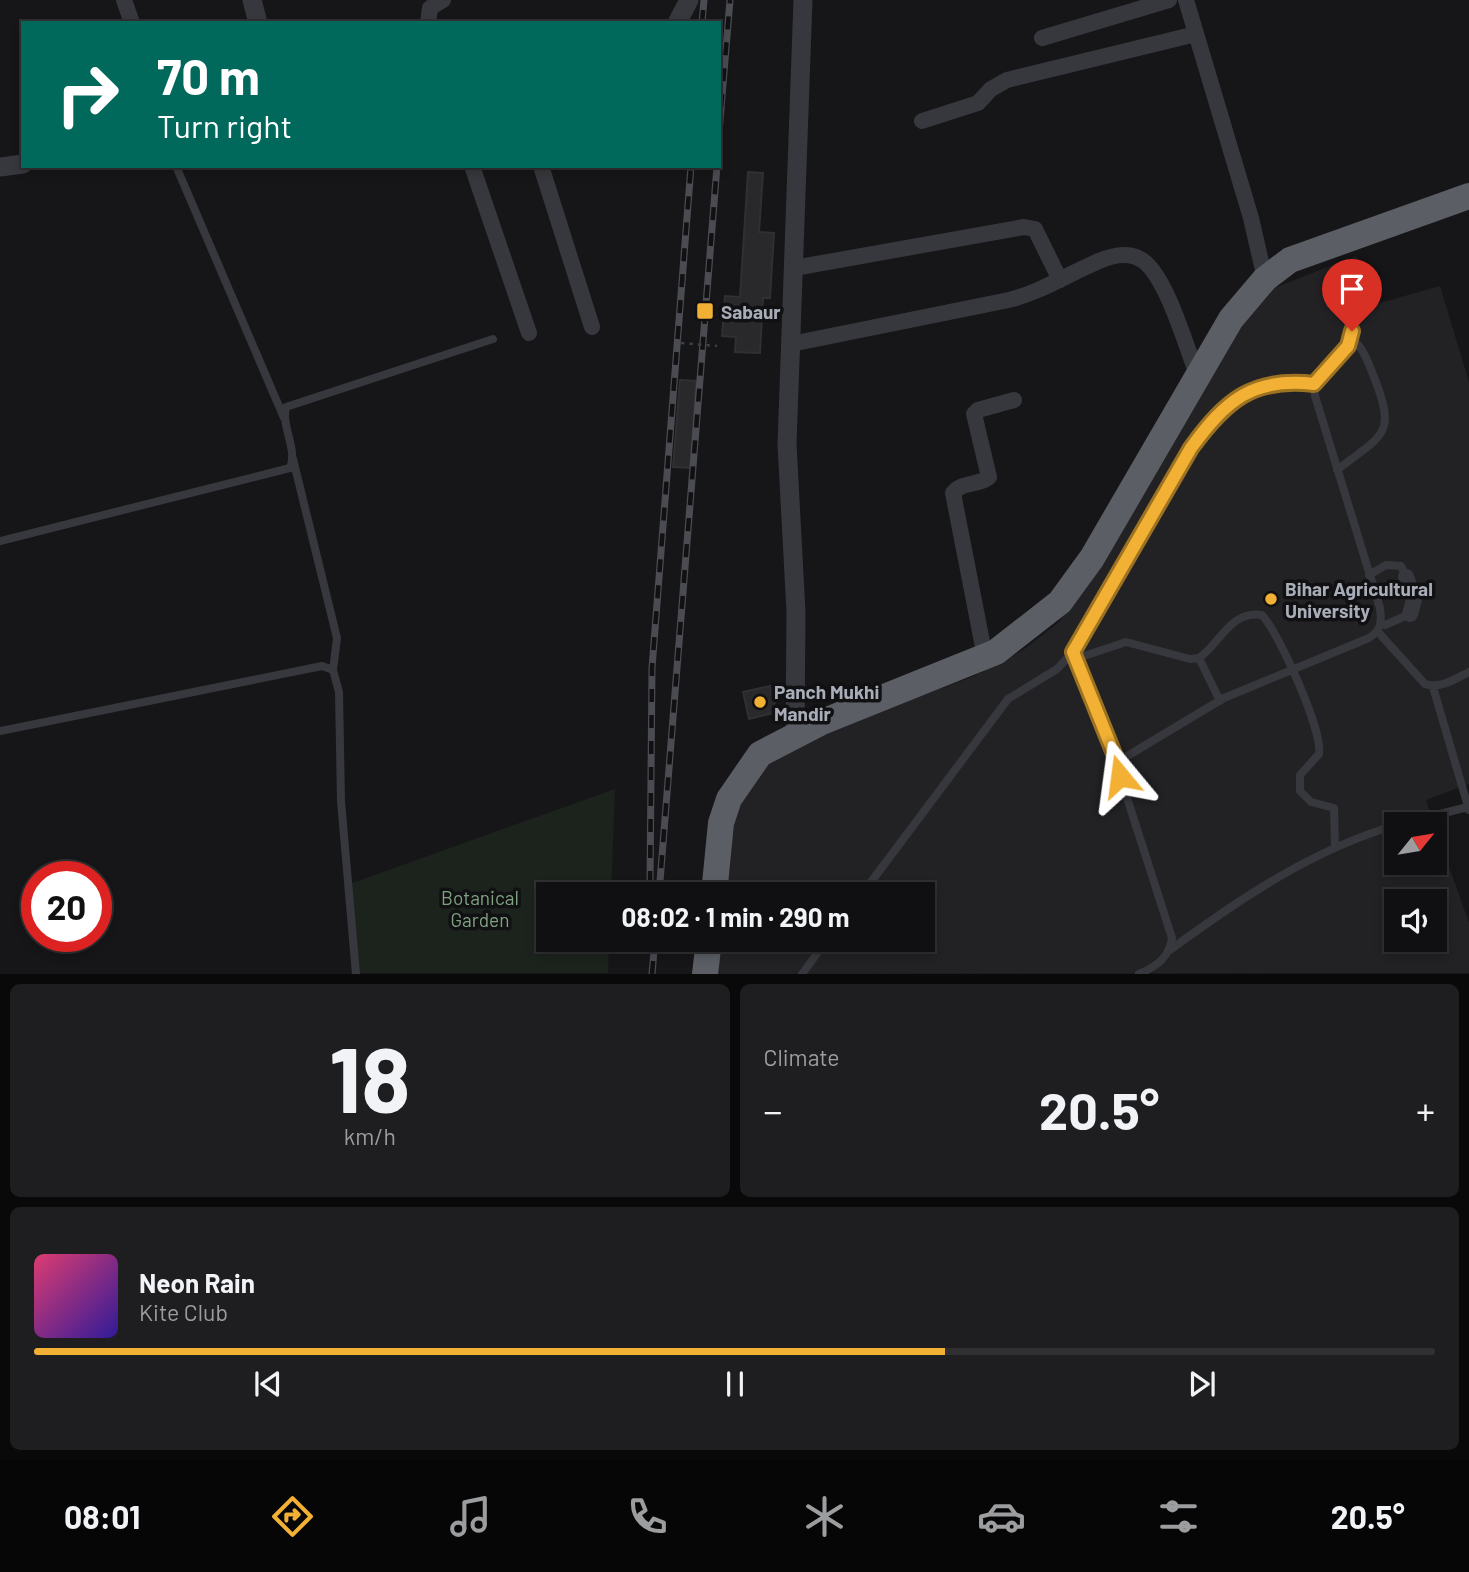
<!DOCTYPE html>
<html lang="en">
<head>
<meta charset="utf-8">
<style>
	:root { --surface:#101012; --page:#1e1e20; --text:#f1f3f6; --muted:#9c9d9f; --line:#303032; --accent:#f2b134 }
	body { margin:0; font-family:Barlow,sans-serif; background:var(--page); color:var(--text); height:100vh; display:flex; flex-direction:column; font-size:26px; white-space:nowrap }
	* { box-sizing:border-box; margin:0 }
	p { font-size:23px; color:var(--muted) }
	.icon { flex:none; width:38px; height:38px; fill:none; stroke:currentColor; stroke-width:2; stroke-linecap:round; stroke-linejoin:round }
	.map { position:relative; height:974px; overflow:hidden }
	.drawer { display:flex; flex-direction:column; gap:10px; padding:10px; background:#09090a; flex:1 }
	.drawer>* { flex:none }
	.banner { position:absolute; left:21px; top:21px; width:700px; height:147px; border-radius:0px; box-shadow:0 4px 10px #0003,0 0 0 2px var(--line); background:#00695c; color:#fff; overflow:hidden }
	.needle { width:46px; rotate:60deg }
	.buttons { position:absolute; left:1384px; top:812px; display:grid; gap:14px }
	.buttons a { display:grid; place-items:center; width:63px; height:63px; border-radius:0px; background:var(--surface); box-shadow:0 4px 10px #0003,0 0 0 2px var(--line); font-size:35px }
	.speed { position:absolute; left:21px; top:861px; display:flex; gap:14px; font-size:35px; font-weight:700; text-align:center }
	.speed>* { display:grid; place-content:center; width:91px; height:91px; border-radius:50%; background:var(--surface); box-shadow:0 4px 10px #0003,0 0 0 2px var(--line); line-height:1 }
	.speed .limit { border:10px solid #d22; background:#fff; color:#111 }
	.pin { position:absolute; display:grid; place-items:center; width:60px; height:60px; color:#fff; margin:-72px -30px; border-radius:50% 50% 50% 0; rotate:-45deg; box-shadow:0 0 7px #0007 }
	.pin .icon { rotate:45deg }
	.me { position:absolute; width:77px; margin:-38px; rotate:344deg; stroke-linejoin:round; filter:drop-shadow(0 0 5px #0008) }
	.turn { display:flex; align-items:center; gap:24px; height:147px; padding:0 21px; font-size:32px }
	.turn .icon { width:91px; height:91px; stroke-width:2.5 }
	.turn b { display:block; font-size:49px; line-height:60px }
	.big { font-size:52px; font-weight:700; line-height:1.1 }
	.drawer .tile { flex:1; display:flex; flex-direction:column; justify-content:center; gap:10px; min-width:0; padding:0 24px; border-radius:10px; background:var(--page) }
	.drawer .dial { align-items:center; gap:0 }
	.dial b { font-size:91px; line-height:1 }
	.song { display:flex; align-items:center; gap:21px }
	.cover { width:84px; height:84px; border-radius:10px; background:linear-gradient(135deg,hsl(340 70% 55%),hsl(250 70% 35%)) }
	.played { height:7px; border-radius:4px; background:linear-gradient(90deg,var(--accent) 65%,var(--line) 65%) }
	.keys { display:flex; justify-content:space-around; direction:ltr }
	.heat { display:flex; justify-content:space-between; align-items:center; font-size:38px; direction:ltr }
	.drawer .tiles { flex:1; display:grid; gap:10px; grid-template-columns:1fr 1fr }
	.tile:last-child { grid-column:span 2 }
	.trip { position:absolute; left:536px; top:882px; width:399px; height:70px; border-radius:0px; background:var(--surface); box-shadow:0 4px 10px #0003,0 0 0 2px var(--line); font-weight:700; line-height:70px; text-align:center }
	.menu { display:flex; height:112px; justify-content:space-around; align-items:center; background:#060607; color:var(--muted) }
	.menu .icon { width:49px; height:49px }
	.menu .current { color:var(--accent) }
	.menu b { font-size:32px; color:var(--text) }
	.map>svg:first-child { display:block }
	.built { fill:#222225; fill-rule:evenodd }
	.green { fill:#1c231d }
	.building { fill:#29292c; stroke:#303034; stroke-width:2 }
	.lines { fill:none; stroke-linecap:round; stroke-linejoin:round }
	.service { stroke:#37383d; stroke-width:8 }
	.minor { stroke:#37383d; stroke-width:16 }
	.tertiary { stroke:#37383d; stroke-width:19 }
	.trunk { stroke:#5b5e65; stroke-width:26 }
	.rail-casing { stroke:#4a4c52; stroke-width:7 }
	.rail { stroke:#111113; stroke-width:4.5; stroke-dasharray:13; stroke-linecap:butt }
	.path-bridge { stroke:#3d3f44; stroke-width:2.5; stroke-dasharray:3.5 5; stroke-linecap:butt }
	.route-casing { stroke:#9d7322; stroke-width:18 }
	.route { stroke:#f2b134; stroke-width:12 }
	.poi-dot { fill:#f2b134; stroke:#111113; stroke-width:2.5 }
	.labels { text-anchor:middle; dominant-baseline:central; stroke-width:7; stroke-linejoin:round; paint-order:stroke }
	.poi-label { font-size:19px; font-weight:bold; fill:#a8adb8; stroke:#111113; text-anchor:start }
	.park-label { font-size:19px; fill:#7fa381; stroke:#111113 }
</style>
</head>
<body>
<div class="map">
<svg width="1469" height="974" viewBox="0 0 1469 974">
	<rect width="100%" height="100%" fill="#161618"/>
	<path class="built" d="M1356,256L1363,272L1362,308L1440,286L1469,382V784L1426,800L1434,824H1396V863H1435V827L1469,923V973L715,974L718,940H922V894H722L729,824L769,760L811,736L972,677L1023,650L1059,622L1261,293ZM1396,901H1435V940H1396Z"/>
	<path class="green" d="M615,789L611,894H548V940H609L608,973H353L344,886Z"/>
	<path class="building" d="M748,172L763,173L759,232L774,233L770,298H763L760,353L735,352L736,337L722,336L725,296L740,297Z
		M680,380L696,381L690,468L673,467Z
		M770,686L777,712L749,719L743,692Z"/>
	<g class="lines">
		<path class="service" d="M176,166L284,418
			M293,459L337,638L333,670
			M1337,470C1383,434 1397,436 1374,377C1368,363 1364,348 1352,339
			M0,541L290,468C298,449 281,427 286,407L493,339
			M1369,575L1386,565L1401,566L1406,577
			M1382,623L1385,625L1410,614
			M1378,632L1425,684C1440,689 1455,679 1469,672
			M1074,654L1119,766
			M1199,658L1220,701
			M1075,659L1126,642L1190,659L1199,658C1220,644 1230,610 1262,615C1279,633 1323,731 1319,754L1300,775V791L1311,802L1334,808L1335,846
			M1433,687L1469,810
			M0,731L322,666L333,670L339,692L341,801L356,974
			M1400,824L1468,807
			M862,894L1008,699L1057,669L1073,652L1191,448C1226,400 1253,377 1314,384
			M1170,950C1241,898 1312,850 1396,825
			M802,974L827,940
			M1139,974C1157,966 1169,958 1172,938L1120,776L1124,758L1224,698L1369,638C1381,630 1382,623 1380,608L1315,396C1313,370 1341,360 1352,339L1338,286"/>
		<path class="minor" d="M124,0L132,23
			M1186,0L1251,218L1265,279
			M428,23L430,8L443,0
			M1042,38L1169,0
			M922,121L978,103L991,89L1007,80L1196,34
			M472,166L529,333
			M541,166L592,327
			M794,268L1024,227L1035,229L1060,280
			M791,344L1009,300C1041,292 1068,274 1099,261C1111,256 1128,252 1140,259C1165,271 1186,347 1197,374
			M1406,577L1414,600L1410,614
			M985,657L953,493C962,481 979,486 989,477L974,414L978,410L1014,400"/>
		<path class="tertiary" d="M252,0L258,23
			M677,23L689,0
			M0,167L23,164
			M795,734L796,612L787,444L803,0"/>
		<path class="trunk" d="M714,894L721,823L729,799L760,754L822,722L996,652L1060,602L1092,558L1231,319L1265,279L1290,260L1469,196
			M705,974L709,940"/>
		<g class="rail-casing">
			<path id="rail" d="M702,23L704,0
				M719,133L730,0
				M650,884L652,668L691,166
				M659,894L717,166
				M652,974L655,940"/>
		</g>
		<use href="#rail" class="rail"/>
		<path class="path-bridge" d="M681,343L717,346"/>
	</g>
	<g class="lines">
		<g class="route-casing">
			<path id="route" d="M1120,776L1119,766L1073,652L1191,448C1226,400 1253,377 1314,384L1348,346L1352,331"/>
		</g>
		<use href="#route" class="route"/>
	</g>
	<g class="poi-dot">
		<rect x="696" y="302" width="18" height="18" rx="3.5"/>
		<circle cx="1271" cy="599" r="7"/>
		<circle cx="760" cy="702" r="7"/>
	</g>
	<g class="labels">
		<g class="poi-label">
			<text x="721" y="311">Sabaur</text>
			<text x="1285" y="588">Bihar Agricultural<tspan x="1285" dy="22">University</tspan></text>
			<text x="774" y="691">Panch Mukhi<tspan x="774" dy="22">Mandir</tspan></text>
		</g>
		<g class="park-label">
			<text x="480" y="897">Botanical<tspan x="480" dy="22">Garden</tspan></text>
		</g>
	</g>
</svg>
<div class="buttons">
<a><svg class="needle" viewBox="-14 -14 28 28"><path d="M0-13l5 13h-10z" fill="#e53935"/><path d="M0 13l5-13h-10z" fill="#9c9d9f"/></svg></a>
<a><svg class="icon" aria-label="sound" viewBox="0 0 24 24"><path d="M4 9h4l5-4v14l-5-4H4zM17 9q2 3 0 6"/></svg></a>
</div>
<div class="speed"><div class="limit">20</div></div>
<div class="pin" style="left:1352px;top:331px;background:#d93025"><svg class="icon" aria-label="arrive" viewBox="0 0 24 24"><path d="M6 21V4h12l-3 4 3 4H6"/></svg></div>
<svg class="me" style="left:1120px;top:776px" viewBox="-20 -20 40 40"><path d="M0-17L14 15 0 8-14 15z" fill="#f2b134" stroke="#fff" stroke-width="4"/></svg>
<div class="trip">08:02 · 1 min · 290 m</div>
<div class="banner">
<div class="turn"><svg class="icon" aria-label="right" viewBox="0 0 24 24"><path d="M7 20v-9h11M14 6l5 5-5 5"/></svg><div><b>70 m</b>Turn right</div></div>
</div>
</div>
<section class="drawer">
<div class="tiles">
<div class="tile dial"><b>18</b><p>km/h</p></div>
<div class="tile"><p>Climate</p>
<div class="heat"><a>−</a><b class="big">20.5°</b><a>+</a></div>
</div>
<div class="tile">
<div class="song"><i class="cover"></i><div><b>Neon Rain</b><p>Kite Club</p></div></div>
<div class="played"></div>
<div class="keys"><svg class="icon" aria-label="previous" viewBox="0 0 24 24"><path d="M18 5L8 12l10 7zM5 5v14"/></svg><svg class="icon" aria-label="pause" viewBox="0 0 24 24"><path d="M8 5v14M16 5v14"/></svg><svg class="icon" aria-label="next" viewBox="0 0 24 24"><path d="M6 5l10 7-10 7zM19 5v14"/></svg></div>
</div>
</div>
</section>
<nav class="menu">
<b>08:01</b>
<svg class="icon current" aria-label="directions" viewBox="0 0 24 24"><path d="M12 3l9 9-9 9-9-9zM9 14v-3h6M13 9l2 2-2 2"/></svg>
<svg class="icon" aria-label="music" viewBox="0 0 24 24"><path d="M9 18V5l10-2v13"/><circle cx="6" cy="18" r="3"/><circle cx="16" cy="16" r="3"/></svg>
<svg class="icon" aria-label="phone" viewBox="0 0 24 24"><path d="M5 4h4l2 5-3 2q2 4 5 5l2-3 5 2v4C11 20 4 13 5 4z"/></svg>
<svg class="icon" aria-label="climate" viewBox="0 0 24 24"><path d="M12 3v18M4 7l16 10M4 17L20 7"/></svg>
<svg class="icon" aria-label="car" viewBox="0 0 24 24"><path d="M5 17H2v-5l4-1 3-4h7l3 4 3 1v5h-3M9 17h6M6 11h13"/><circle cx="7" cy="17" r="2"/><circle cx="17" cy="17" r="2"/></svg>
<svg class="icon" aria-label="filters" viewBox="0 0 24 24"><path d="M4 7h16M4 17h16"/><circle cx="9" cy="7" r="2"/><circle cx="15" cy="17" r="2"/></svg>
<b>20.5°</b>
</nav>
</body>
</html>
